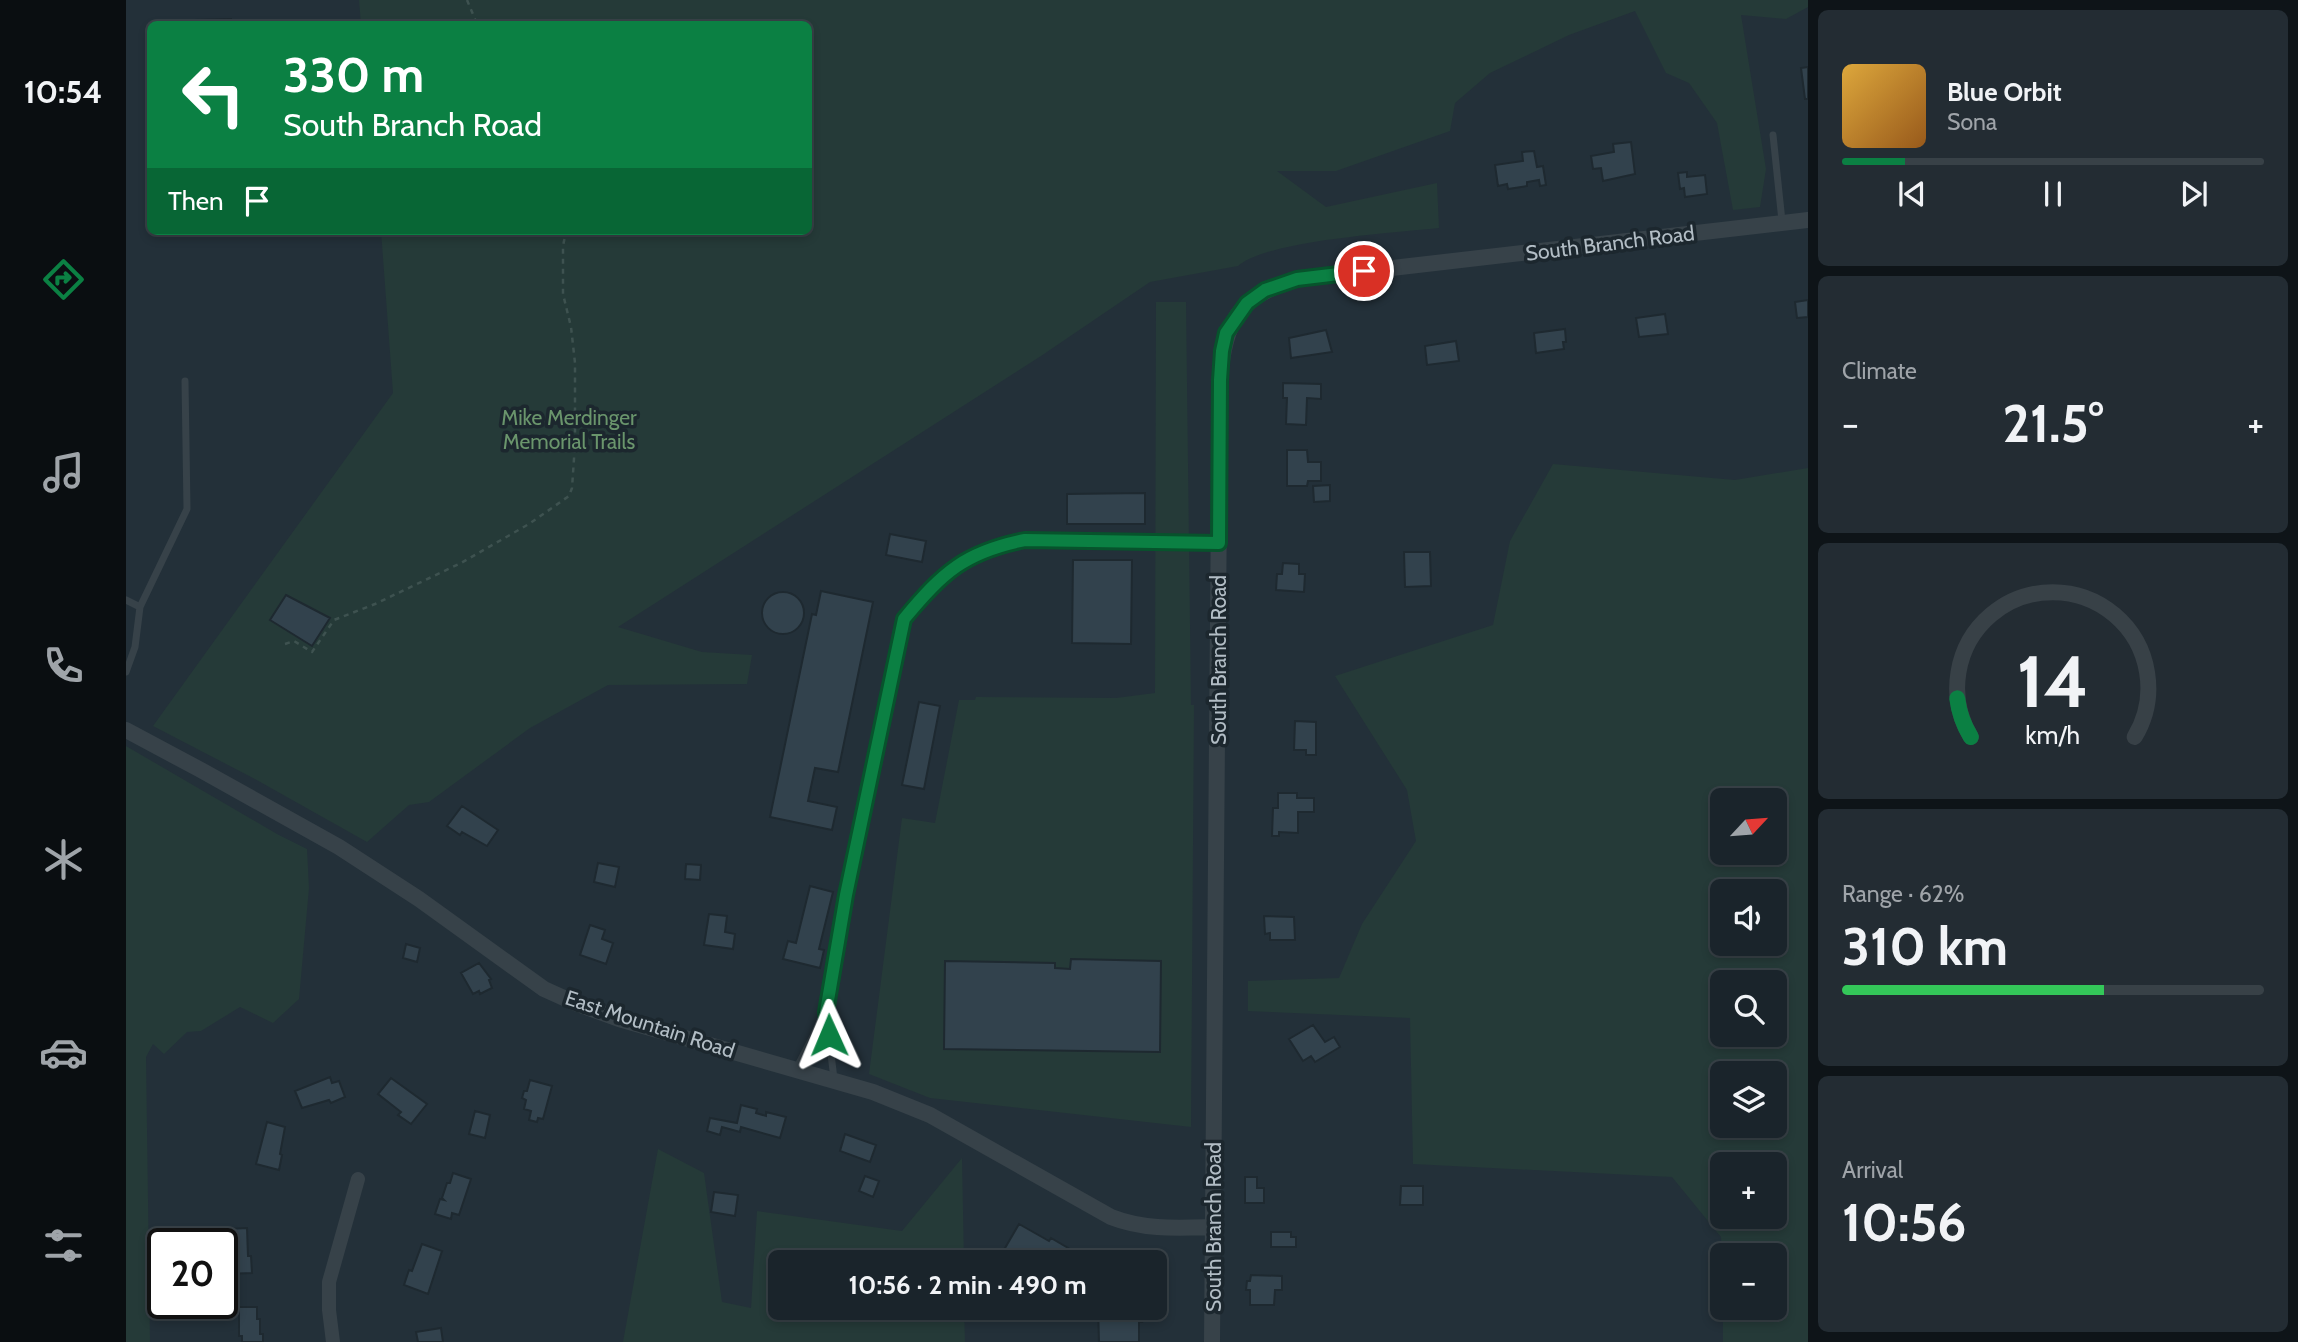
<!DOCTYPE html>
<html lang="en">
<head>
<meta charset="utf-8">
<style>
	:root { --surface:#1a242b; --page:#232c33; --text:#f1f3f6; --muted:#9fa4a9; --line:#384147; --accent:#0b8043 }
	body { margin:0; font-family:Cabin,sans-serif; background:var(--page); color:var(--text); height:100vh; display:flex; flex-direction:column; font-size:26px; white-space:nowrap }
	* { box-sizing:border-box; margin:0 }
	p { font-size:23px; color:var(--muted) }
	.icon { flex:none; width:38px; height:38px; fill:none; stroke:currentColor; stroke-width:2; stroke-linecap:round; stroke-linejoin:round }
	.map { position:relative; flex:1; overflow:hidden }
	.drawer { display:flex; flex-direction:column; gap:10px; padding:10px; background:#0e1418; width:490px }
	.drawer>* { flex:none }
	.guide { position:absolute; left:21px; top:21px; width:665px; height:214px; border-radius:10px; box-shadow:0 4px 10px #0003,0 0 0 2px var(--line); background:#0b8043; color:#fff; overflow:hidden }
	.needle { width:46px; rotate:64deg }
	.fabs { position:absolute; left:1584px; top:788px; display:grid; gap:14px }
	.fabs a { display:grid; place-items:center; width:77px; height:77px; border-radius:10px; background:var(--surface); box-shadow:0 4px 10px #0003,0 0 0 2px var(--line); font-size:35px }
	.speed { position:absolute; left:21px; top:1228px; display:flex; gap:14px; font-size:35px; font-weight:700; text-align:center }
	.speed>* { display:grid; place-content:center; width:91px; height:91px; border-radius:50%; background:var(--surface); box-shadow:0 4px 10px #0003,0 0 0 2px var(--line); line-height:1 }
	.speed .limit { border:4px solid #111; border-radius:10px; background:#fff; color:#111 }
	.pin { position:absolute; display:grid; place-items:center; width:60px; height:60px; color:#fff; margin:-30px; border:4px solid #fff; border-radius:50%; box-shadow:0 2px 7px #0007 }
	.me { position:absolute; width:77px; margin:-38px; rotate:359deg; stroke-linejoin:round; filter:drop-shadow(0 0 5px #0008) }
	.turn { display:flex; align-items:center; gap:24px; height:147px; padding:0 21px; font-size:32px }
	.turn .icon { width:91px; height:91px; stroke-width:2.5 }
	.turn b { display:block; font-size:49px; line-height:60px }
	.then { display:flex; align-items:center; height:66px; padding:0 21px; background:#0003; gap:14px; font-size:26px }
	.big { font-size:52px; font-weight:700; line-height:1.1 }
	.drawer .widget { flex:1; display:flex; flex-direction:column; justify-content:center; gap:10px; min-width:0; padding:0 24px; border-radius:10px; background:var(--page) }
	.drawer .dial { align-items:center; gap:0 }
	.dial svg { height:182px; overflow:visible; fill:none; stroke:var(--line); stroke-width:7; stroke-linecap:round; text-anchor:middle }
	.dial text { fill:var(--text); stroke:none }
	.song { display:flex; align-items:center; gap:21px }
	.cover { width:84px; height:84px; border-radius:10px; background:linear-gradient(135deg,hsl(40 70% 55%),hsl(30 70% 35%)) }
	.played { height:7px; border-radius:4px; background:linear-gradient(90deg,var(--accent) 15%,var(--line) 15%) }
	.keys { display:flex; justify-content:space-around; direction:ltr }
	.heat { display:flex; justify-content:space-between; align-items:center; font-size:38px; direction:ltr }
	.charge { height:10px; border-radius:5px; background:linear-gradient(90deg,#34c759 62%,var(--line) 0) }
	.trip { position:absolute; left:642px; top:1250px; width:399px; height:70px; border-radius:10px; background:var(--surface); box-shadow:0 4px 10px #0003,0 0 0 2px var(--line); font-weight:700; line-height:70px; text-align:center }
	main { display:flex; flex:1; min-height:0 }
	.tabs { display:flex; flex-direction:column; width:126px; justify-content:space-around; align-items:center; background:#0a0e11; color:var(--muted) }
	.tabs .icon { width:49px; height:49px }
	.tabs .selected { color:var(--accent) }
	.tabs b { font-size:32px; color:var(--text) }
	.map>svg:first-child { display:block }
	.green { fill:#253a38; fill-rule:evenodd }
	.building { fill:#32424d; stroke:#1e2930; stroke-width:2 }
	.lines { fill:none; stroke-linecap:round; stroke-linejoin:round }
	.path { stroke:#3e5250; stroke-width:2.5; stroke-dasharray:5 5; stroke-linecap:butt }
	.service { stroke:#374249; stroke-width:7 }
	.minor { stroke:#374249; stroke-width:14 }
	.tertiary { stroke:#374249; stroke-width:16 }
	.route-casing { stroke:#07532c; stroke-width:18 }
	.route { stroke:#0b8043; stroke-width:12 }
	.labels { text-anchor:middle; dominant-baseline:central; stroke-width:7; stroke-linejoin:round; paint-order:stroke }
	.street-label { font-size:21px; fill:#b2bdc5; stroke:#1c272e }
	.park-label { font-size:21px; fill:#6a956c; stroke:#1c272e }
</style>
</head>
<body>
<main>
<nav class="tabs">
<b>10:54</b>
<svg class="icon selected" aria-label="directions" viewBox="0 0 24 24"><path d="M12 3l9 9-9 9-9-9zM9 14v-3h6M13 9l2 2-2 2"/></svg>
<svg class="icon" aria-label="music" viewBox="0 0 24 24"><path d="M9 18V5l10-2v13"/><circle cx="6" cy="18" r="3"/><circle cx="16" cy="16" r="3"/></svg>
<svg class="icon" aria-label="phone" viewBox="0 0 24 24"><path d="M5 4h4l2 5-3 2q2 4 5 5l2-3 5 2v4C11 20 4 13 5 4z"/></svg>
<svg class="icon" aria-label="climate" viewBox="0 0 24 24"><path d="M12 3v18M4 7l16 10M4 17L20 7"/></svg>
<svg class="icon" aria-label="car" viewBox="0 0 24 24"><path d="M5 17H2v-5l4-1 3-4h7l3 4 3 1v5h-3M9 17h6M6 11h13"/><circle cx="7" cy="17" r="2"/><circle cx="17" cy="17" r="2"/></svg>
<svg class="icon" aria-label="filters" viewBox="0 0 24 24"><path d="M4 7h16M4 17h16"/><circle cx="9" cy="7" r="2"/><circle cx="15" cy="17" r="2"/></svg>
</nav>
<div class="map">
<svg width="1682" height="1342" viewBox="0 0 1682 1342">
	<rect width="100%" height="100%" fill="#233039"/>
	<path class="green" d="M233,0H1682V7L1660,19L1615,15L1640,169L1634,207L1607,210L1591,123L1563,83L1540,73L1509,11L1443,35L1364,73L1329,103L1324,131L1210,171H1151L1200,207L1311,183L1313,228C1268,233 1142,240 1112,266L1024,282L915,356L492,627L576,652L626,655L621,684L482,685L404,728L303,802L283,805L241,842L127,778L27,726L267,393L255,231H682V24H235Z
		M1030,302H1060L1065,705H1068L1065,1127L804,1098L743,1074L776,818L809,823L833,700H849L850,697L990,698L1029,693Z
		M1427,464L1609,480L1682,468V1342H1597V1307H1648V1255H1596V1270L1595,1237L1546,1177L1287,1164L1284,1018L1122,1011V981L1213,978L1236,924L1290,841L1281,790L1209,676L1367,625L1384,541ZM1596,800H1648V852H1596ZM1596,891H1648V943H1596ZM1596,982H1648V1034H1596ZM1596,1073H1648V1125H1596ZM1596,1164H1648V1216H1596Z
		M0,746L151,834L181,849L183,888L173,999L147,1023L114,1007L75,1031L61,1032L38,1054L27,1044L20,1057L24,1342H0Z
		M532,1149L578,1173L596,1302L625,1308L631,1211L776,1231L836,1158L838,1262H654V1307H838L839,1342H497Z"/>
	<path class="building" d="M105,19V24H69V20Z
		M1682,67V99H1679L1675,68Z
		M1505,142L1509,174L1477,181L1475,168L1467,169L1465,156L1488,152L1487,144Z
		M1408,151L1411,167L1417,166L1420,185L1414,186L1413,180L1401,182V186L1382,189L1381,184L1372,186L1369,165L1397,161L1396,152Z
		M1561,172V177L1579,175L1581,194L1559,197L1558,188L1554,189L1552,173Z
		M1682,300V317L1671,318L1669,302Z
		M1539,314L1542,334L1513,337L1510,318Z
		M1439,329L1440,342H1437L1438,349L1410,353L1408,333Z
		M1200,330L1206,352L1165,358L1163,338Z
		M1330,341L1333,361L1301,365L1299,346Z
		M1157,383L1195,384V399L1181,398L1180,425L1160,424L1161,398H1157Z
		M1161,450H1181L1182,462H1195V481H1182L1181,486H1161Z
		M1204,485V501L1188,502L1187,486Z
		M1019,493V524H941V494Z
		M764,534L800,541L796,562L760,555Z
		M1278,552H1304L1305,586L1279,587Z
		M947,560H1006L1005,644L946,643Z
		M1157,563L1173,564V574H1179L1178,592L1150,590L1151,574H1156Z
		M695,591L747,602L712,772L689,768L682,801L711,807L706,830L644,817L686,614L690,615Z
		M636 613a21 21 0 1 1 42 0a21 21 0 1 1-42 0Z
		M160,595L204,618L186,646L144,620Z
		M793,702L814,706L798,789L776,785Z
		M1169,721L1190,722V755H1180V750H1168Z
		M1152,793H1171V798H1188V812H1172V833L1153,832V836H1146L1147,808H1152Z
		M336,806L372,830L361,846L336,832L334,835L321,826Z
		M472,863L493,867L489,887L468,882Z
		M560,864L575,865L574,880L559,879Z
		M684,886L707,892L693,949L698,950L694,968L657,959L662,941L670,943Z
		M583,914L601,916L599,932L609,934L607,949L578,945Z
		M1138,916L1168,917L1169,940H1144V933L1139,934Z
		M464,925L479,930L476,939L487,943L480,964L454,955Z
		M280,944L294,948L291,962L277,958Z
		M945,959L1035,961L1034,1052L818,1049L819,961L929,963V968L944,969Z
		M353,963L365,979L363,980L366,988L354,994L353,991L347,994L335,973Z
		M1187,1025L1199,1042L1208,1037L1214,1047L1189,1062L1185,1056L1177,1061L1163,1039Z
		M204,1077L206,1083L213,1081L219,1097L205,1103L203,1100L176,1108L169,1091Z
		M265,1078L301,1104L285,1124L272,1115L275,1112L252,1094Z
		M404,1080L426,1086L417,1119L412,1118L411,1122L403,1120L405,1111L398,1109L400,1100L396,1098L398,1091H401Z
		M615,1105L631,1109L630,1113L640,1116V1112L660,1117L654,1138L615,1127L614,1132L596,1127L594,1135L581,1131L584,1118L611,1123Z
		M349,1111L364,1115L359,1138L343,1134Z
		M141,1122L159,1127L154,1154L156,1155L153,1170L130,1164Z
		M719,1134L750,1145L744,1162L714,1151Z
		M327,1173L345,1179L333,1215L326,1213L325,1219L309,1214L314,1199L318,1200L316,1198L321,1183H324Z
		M739,1176L753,1181L747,1197L733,1191Z
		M1119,1177H1131V1188H1138V1203H1119Z
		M1275,1186H1297V1205H1274Z
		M588,1192L612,1195L609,1216L585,1212Z
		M893,1224L923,1241L925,1238L956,1256L957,1253L973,1262H886L875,1255Z
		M121,1228L122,1256H125L126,1273L99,1274L101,1229Z
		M1145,1232H1165V1237H1170V1247H1145Z
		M296,1244L316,1251L302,1294L278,1285L283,1270L286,1271Z
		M1125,1275L1156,1276V1290H1149L1148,1305H1124V1290H1120L1121,1281H1124Z
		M113,1307H131V1319H134V1334H137V1342H116V1336H113Z
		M972,1307H1013L1016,1322H1013V1342H973Z
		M315,1328L317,1342H292L290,1332Z"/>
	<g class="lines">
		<path class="path" d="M341,0L351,24
			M159,644L168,641L186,652L208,620L249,604L335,563L403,524L443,496L446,488L449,444V363L445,327L437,294V246L440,231"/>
		<path class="service" d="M1647,135L1656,221
			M0,600L14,607L9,647L0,672
			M14,607L61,509L59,381
			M670,1069L699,1013
			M708,1079L700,1012L720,895L778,619C817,573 839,551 899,540L1092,543"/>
		<path class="minor" d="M207,1342L203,1310V1282L232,1179"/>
		<path class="tertiary" d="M0,730L73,769L213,847L293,899L418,989L449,1003L493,1019L747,1092L804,1115L985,1217C1018,1230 1051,1228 1086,1227
			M1086,1342L1094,380C1098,321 1113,296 1171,279L1682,220"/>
	</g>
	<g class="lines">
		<g class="route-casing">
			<path id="route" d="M703,1035L700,1012L720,895L778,619C817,572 839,552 899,540L1093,543L1094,380L1096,351L1100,333L1121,303L1139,290L1171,279L1238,271"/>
		</g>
		<use href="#route" class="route"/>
	</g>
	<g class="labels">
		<g class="street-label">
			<text transform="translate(1484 243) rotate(-7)">South Branch Road</text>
			<text transform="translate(1092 660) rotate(-90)">South Branch Road</text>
			<text transform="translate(524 1024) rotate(18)">East Mountain Road</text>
			<text transform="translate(1087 1227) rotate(-90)">South Branch Road</text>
		</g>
		<g class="park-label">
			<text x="443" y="417">Mike Merdinger<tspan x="443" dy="24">Memorial Trails</tspan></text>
		</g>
	</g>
</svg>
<div class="fabs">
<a><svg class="needle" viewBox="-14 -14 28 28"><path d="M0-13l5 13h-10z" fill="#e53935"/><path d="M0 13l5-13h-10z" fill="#9fa4a9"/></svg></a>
<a><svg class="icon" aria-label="sound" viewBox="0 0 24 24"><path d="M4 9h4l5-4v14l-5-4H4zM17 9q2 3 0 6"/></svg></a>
<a><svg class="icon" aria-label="search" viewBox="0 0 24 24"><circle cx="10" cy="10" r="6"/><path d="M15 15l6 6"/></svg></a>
<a><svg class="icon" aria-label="layers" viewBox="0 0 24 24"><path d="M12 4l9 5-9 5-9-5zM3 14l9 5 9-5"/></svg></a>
<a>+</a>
<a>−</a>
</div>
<div class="speed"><div class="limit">20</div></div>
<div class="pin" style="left:1238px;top:271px;background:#d93025"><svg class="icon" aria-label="arrive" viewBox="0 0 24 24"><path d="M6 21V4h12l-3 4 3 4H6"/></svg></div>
<svg class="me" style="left:703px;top:1035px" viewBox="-20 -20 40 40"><path d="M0-17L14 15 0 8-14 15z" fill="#0b8043" stroke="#fff" stroke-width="4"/></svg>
<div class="trip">10:56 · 2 min · 490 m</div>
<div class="guide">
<div class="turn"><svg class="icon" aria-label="left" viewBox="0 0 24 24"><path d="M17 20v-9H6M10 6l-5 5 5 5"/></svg><div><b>330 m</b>South Branch Road</div></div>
<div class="then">Then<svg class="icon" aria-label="arrive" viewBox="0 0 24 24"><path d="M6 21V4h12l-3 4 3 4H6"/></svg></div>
</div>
</div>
<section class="drawer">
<div class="widget">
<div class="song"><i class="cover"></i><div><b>Blue Orbit</b><p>Sona</p></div></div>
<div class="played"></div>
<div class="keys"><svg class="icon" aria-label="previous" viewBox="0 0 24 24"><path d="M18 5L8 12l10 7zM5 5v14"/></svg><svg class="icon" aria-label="pause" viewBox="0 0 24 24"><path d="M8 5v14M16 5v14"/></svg><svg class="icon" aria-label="next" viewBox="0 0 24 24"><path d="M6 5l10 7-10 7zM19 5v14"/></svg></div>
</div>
<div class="widget"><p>Climate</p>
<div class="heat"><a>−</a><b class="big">21.5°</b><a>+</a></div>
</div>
<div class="widget dial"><svg viewBox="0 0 100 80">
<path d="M14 69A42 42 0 1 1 86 69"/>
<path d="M14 69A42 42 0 0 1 8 52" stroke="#0b8043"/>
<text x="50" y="56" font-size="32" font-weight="700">14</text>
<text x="50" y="72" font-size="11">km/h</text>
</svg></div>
<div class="widget"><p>Range · 62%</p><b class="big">310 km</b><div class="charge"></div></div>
<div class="widget"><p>Arrival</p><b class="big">10:56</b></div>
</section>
</main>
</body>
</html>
